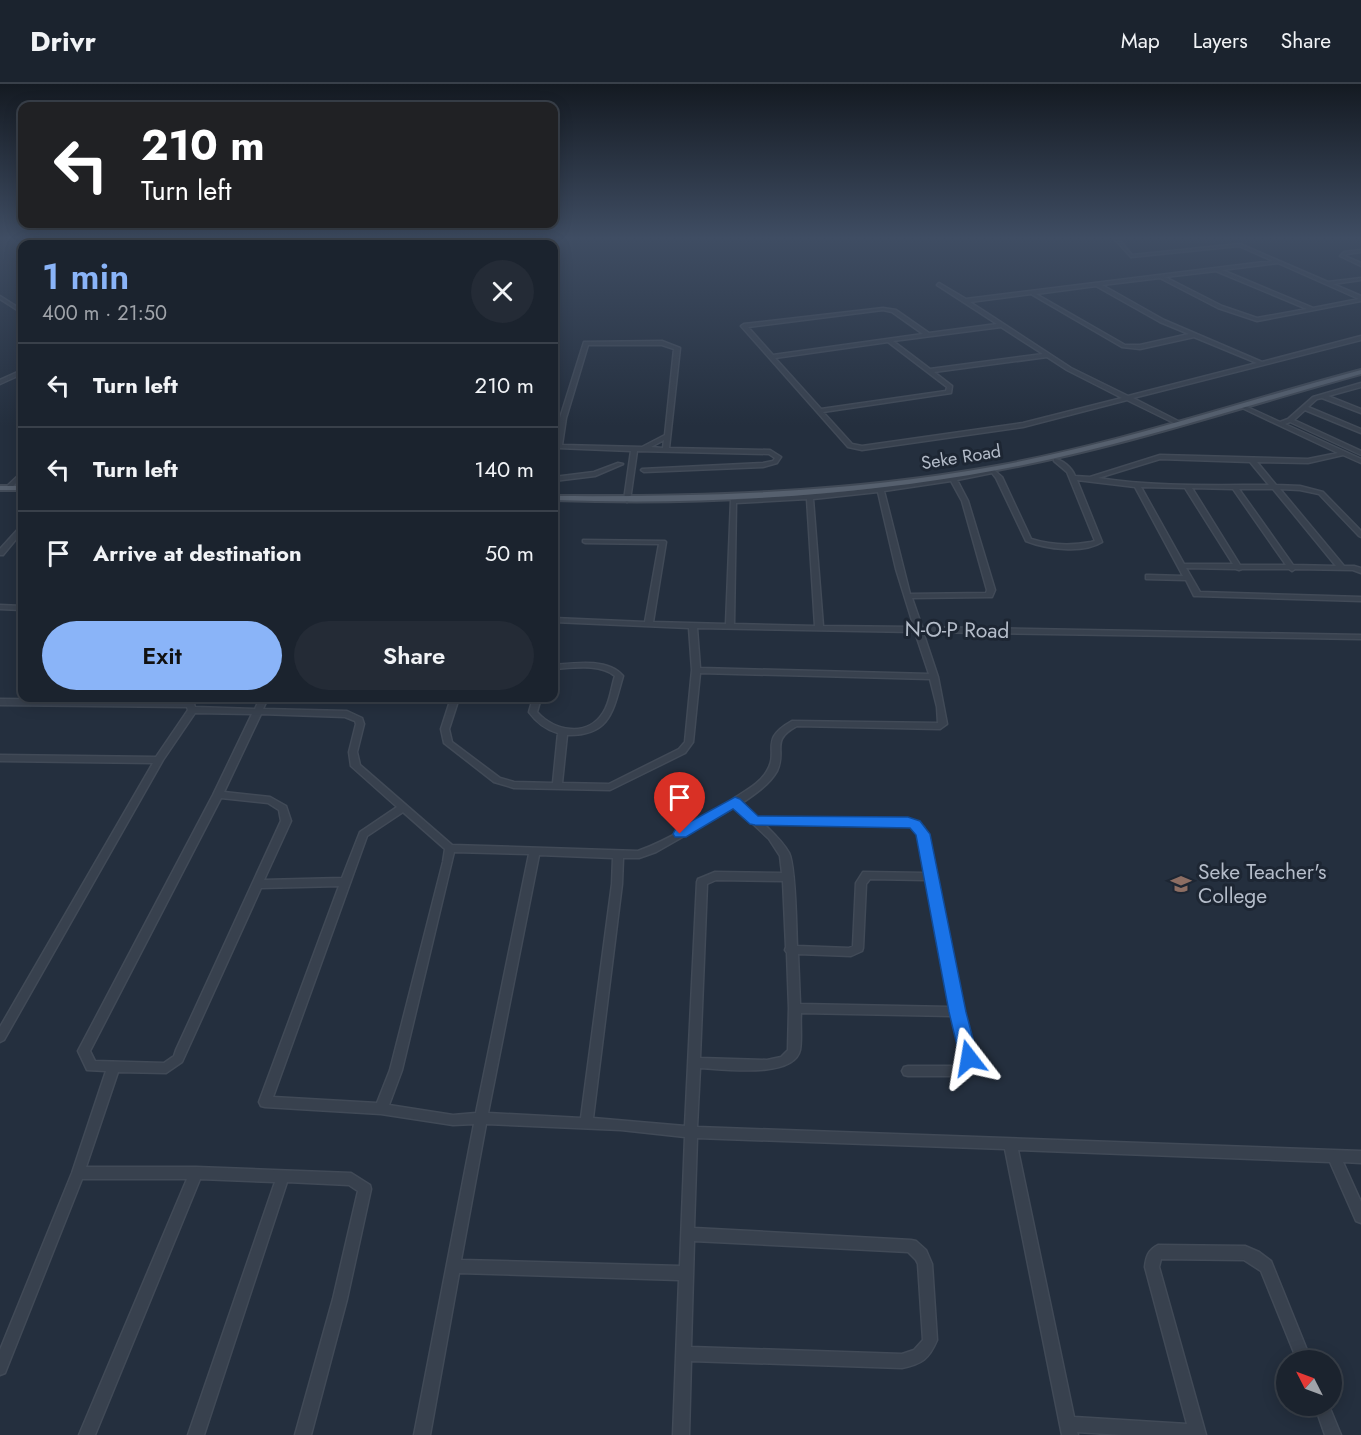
<!DOCTYPE html>
<meta charset="utf-8">
<style>
body{margin:0;font-family:Jost,sans-serif;background:#242b36;color:#f1f3f6;height:100vh;display:flex;flex-direction:column;font-size:22px;white-space:nowrap}
*{box-sizing:border-box;margin:0}
p{font-size:20px;color:#a0a4aa}
.icon{flex:none;width:33px;height:33px;fill:none;stroke:currentColor;stroke-width:2;stroke-linecap:round;stroke-linejoin:round}
.map{position:relative;flex:1;overflow:hidden}
.drawer{position:absolute;left:18px;top:156px;width:540px;height:462px;display:flex;flex-direction:column;background:#1b232e;border-radius:12px;box-shadow:0 3px 15px #0003,0 0 0 2px #39404a}
.drawer>*{flex:none}
.banner{position:absolute;left:18px;top:18px;width:540px;height:126px;border-radius:12px;box-shadow:0 3px 15px #0003,0 0 0 2px #39404a;background:#202124;color:#fff;overflow:hidden}
.needle{width:39px;rotate:312deg}
.controls{position:absolute;left:1276px;top:1266px;display:grid;gap:12px}
.controls a{display:grid;place-items:center;width:66px;height:66px;border-radius:50%;background:#1b232e;box-shadow:0 3px 15px #0003,0 0 0 2px #39404a;font-size:30px}
.pin{position:absolute;display:grid;place-items:center;width:51px;height:51px;color:#fff;margin:-62px -26px;border-radius:50% 50% 50% 0;rotate:-45deg;box-shadow:0 0 6px #0007}
.pin .icon{rotate:45deg}
.me{position:absolute;width:66px;margin:-33px;rotate:346deg;stroke-linejoin:round;filter:drop-shadow(0 0 4px #0008)}
.turn{display:flex;align-items:center;gap:21px;height:126px;padding:0 24px;font-size:27px}
.turn .icon{width:78px;height:78px;stroke-width:2.5}
.turn b{display:block;font-size:42px;line-height:51px}
.round{display:grid;place-items:center;flex:none;width:63px;height:63px;border-radius:32px;background:#242b36}
.head{display:flex;align-items:center;justify-content:space-between;height:102px;padding:0 24px}
h1{font-size:36px;font-weight:600;line-height:45px;color:#8ab4f8}
.action{display:flex;gap:12px;margin-top:auto;padding:12px 24px}
.action a{flex:1;height:69px;border-radius:36px;background:#8ab4f8;color:#111;font-size:24px;font-weight:600;line-height:69px;text-align:center}
.action a+a{background:#242b36;color:#f1f3f6}
ul{padding:0;list-style:none}
li{display:flex;align-items:center;gap:18px;height:84px;padding:0 24px;border-top:2px solid #39404a}
li div{flex:1}
li b{display:block;font-size:22px}
li em{font-style:normal}
header{display:flex;align-items:center;gap:36px;box-sizing:border-box;height:84px;padding:0 30px;background:#1b232e;border-bottom:2px solid #39404a}
header strong{font-size:28px}
nav{display:flex;gap:33px;margin-inline-start:auto;font-size:21px}
.map>svg:first-child{display:block}
.lines{fill:none;stroke-linecap:round;stroke-linejoin:round}
.minor-casing{stroke:#414a57;stroke-width:3}
.major-casing{stroke:#414a57;stroke-width:4}
.minor{fill:#38414e;fill-rule:evenodd}
.major{fill:#56606e;fill-rule:evenodd}
.route{fill:#1a73e8;stroke:#114b97;stroke-width:1.5}
.labels{text-anchor:middle;stroke-width:6;stroke-linejoin:round;paint-order:stroke}
.far-street-label{font-size:18px;fill:#b4bcc9;stroke:#1d2633}
.street-label{font-size:21px;fill:#b4bcc9;stroke:#1d2633}
.poi-label{font-size:21px;fill:#b4bcc9;stroke:#1d2633;text-anchor:start}
</style>
<header>
<strong>Drivr</strong>
<nav><a>Map</a><a>Layers</a><a>Share</a></nav>
</header>
<div class="map">
<svg width="1361" height="1351" viewBox="0 0 1361 1351">
<rect width="100%" height="100%" fill="#242f3e"/>
<g class="lines">
<g class="minor-casing">
<path id="minor" d="M477,153h4l3,7h-4z
M1113,153h4l15,18 108,-11 88,38 33,-4v2l-28,4 28,12v5l-104,20 -39,-13 -58,-30 -58,7 62,35 98,42 99,-26v4l-228,58 47,24v2l-2,1 -51,-25 -104,27 -161,23 -14,-3 -107,-121 3,-2 139,-16 13,2 33,23 68,-9 -60,-39 2,-2 27,16 307,-38 -34,-15 -108,11zM1278,179l81,36 -46,9 -91,-38zM1216,187l91,38 -50,9 -35,-12 -57,-29zM1096,202l64,36 29,12 -49,11h-15l-89,-51zM1031,210l91,53 18,2 54,-12 63,26 -129,33 -57,-28 -101,-66zM883,226l9,2 31,22 -150,21 -25,-28zM1001,243l42,27 -113,15 -37,-28zM888,258l59,45 -1,4 -125,18 -46,-51zM1047,273l20,13 55,28 -99,25 -161,23 -10,-2 -29,-32 128,-19 1,-7 -18,-14z
M1361,166v2l-14,2 -2,2 16,7v3l-21,-10 4,-4z
M0,212l22,14v3l-22,-14z
M662,257l18,7 -11,100 101,2 11,7 -4,6 -14,4 -119,5 -3,-2 1,-1 121,-6 10,-2 2,-3 -6,-4 -132,-3 -7,49 -3,2 -3,-2 7,-49 -73,-3 -3,-4 5,-26 24,-76zM588,261h74l12,4 -9,86 -23,12 -80,-2 4,-27zM664,356l-1,8 -12,-1z
M22,286v4l-22,10v-4z
M1361,299v4l-33,9 33,13v4l-39,-15 -5,1 -9,8 53,22v4l-56,-23 -11,10 67,31v4l-71,-33 -5,2 76,35v4l-18,-8 -35,8 -51,-1 19,23 24,1 23,6 38,39v6l-2,-1 -40,-42 -19,-4 -20,-1 64,77h10l7,2v5l-8,-3 -58,-1 -3,2 -3,-2h-47l-3,1 -3,-1 -50,-1 14,24 161,5v4l-164,-5h-3l-8,-16 -40,-1v-4h3l34,1 -48,-89 -58,-7 25,62c-19,12 -56,7 -76,-1l-30,-63 -4,-5 -35,7 11,21 27,89 -3,7h-3l-77,1 10,29 439,8v4l-438,-7 15,45 9,47 -7,5 -143,-3c-28,15 -10,24 -20,45 -7,13 -23,24 -35,32l15,15 151,1 16,8 12,50 27,135 12,46 -6,16 -8,2h-53l-4,-1 -2,-4 2,-4 4,-1h52l3,-8 -11,-42 -151,-3c-1,11 1,26 -1,37 -6,29 -78,19 -100,18l-3,59 664,24v12l-18,-1 18,40v21l-5,-2 -26,-59 -312,-12 56,267 113,7 -42,-157c1,-10 3,-17 13,-22l87,1 14,6 12,9 40,99h-14l-36,-89 -17,-11 -83,-1 -2,8 47,168h-83l-46,-3 1,3h-16l-57,-286 -308,-11 -3,90 217,12 5,1 10,9 6,14 5,76c-8,19 -15,24 -35,28l-211,-7 -2,74h-16l6,-155 -220,-7 -29,162h-16l60,-311 -21,1 -72,-11 -116,-7 -4,-1 -2,-4 80,-216 -78,2 -79,174 -16,11 -48,-1 -32,95h110l155,6 19,12 1,4 -24,110 -36,136h-16l38,-136 25,-108 -9,-6 -62,-3 -83,253h-16l87,-253 -75,-3 -105,256h-16l108,-256h-105l-77,194 -5,2v-25l72,-177 34,-102 -19,-1 -9,-19 135,-256 39,-81 -57,-1 -32,47 -159,280 -4,2v-15l153,-264 -153,-2v-6l156,2 32,-47 -1,-3 -187,-2v-6l188,2 3,-3h8l-5,6 1,3 60,2 5,-11h8l-5,11 84,2 15,7 2,6 -7,28 3,13 92,80 186,6c31,-11 66,-33 94,-51 11,-8 28,-16 35,-29 13,-21 -9,-31 25,-50l146,2 -1,-16 -7,-28 -230,-6 -7,69 -8,11 -75,37 -96,-2 -20,-6 -50,-39 -3,-14 10,-31h8l-10,31 3,13 48,36 14,4 39,1 5,-50c-13,-4 -21,-10 -29,-21l4,-14h8l-4,14c17,19 50,26 66,1 7,-10 8,-25 12,-37 -15,-13 -43,-8 -61,-7v-4c21,-2 54,-7 69,11 -10,34 -12,60 -56,59l-5,48 47,1 70,-35 6,-7 7,-72 -3,-42 -135,-6v-4l91,4 14,-78 -74,-1 -2,-1v-2l82,1 1,1 -13,80 73,2 5,-124 100,-7 46,-5 3,-2 3,1 110,-18 9,8 29,62c19,6 40,7 60,3l4,-1 -28,-69 -13,-11v-2c8,0 18,9 21,17l15,1 70,-22 148,4 30,-6 -100,-47 5,-1 37,17 8,-3 25,-22zM1160,375l90,3 19,23c-56,0 -114,2 -171,-7zM951,397l11,20 25,89 -1,3 -76,1 -26,-103zM1141,403l44,1 48,76h-49zM1192,404l41,1 53,76h-46zM1239,405h34l63,77 -43,-1zM878,408l18,77 18,58 -91,-1 -10,-127zM807,415l8,127 -81,-2 2,-121zM697,544l218,4 14,42 -229,-6zM261,630l84,3 10,4 1,3 -7,28 2,14 46,41 -37,25 -18,46 -78,2 27,-59 -5,-15 -16,-9 -46,-5zM221,714l47,5 11,7 2,11 -105,229 -2,6 -10,7 -69,-2 -5,-10zM735,723l34,32 11,17 2,17 -67,-1 -17,7 -1,3 -12,244 -92,-8 29,-234 1,-26h16l17,-6zM403,728l42,37 -2,13 -53,208 -13,33 -104,-6 94,-261zM764,740l142,1 11,6 8,42 -62,-1 -7,11 -3,63 -4,2 -52,-2c-1,-19 -1,-79 -8,-93 -6,-11 -16,-20 -25,-29zM454,768l75,2 -53,259 -23,2 -64,-10 13,-35zM539,771l74,3 -1,26 -31,234 -93,-5zM870,795l56,1 24,127 -150,-3 -2,-50 53,2 11,-5 1,-3 3,-64zM716,796l67,1 3,66 -1,3 2,3 2,55 -1,42 -7,7 -14,3 -67,-2 7,-174zM486,1040l135,6 64,7 -5,129 -219,-6zM694,1157l214,11 8,8 2,4 5,76 -9,10 -12,4 -211,-7z
M618,379l5,1 -28,12 -41,5v-4l40,-5z
M22,388v5l-12,12h-4v-2z
M22,442v6l-19,23h-3v-6l20,-22z
M0,521l22,1v4l-22,-1z
M1315,1322h14l12,29h-16z"/>
</g>
<g class="major-casing">
<path id="major" d="M1361,286v4c-121,33 -241,74 -364,96 -145,27 -296,35 -443,30v-4c148,1 297,-3 443,-30 124,-23 243,-64 364,-96z
M0,402h22v4h-22z"/>
</g>
<use href="#minor" class="minor"/>
<use href="#major" class="major"/>
</g>
<linearGradient id="sky" x2="0" y2="1"><stop stop-color="#141a22"/><stop offset="0.45" stop-color="#3f4d63"/><stop offset="1" stop-color="#3f4d63" stop-opacity="0"/></linearGradient>
<rect width="1361" height="342" fill="url(#sky)"/>
<path class="route" d="M735,713l5,2 18,17 150,1 12,4 10,13 36,178 12,46 -3,5 -6,3 -7,-3 -2,-5 -11,-46 -33,-177 -6,-7 -155,-3 -5,-1 -17,-15 -47,28h-11l-2,-3 2,-4z"/>
<defs>
<g id="university-bare" transform="scale(1.62)"><path d="M0-5L7-2L0 1L-7-2ZM-4 1L0 2.5L4 1V4Q0 6-4 4Z" fill="#8d6e63" stroke="#1d2633" stroke-width="2.5" paint-order="stroke"/></g>
</defs>
<g fill-rule="evenodd">
<use href="#university-bare" x="1181" y="800"/>
</g>
<g class="labels">
<g class="far-street-label">
<text transform="translate(961 373) rotate(-9)" y="6">Seke Road</text>
</g>
<g class="street-label">
<text transform="translate(957 546) rotate(1)" y="7">N-O-P Road</text>
</g>
<g class="poi-label">
<text x="1198" y="795">Seke Teacher's<tspan x="1198" dy="24">College</tspan></text>
</g>
</g>
</svg>
<div class="controls">
<a><svg class="needle" viewBox="-14 -14 28 28"><path d="M0-13l5 13h-10z" fill="#e53935"/><path d="M0 13l5-13h-10z" fill="#a0a4aa"/></svg></a>
</div>
<div class="pin" style="left:680px;top:750px;background:#d93025"><svg class="icon" aria-label="arrive" viewBox="0 0 24 24"><path d="M6 21V4h12l-3 4 3 4H6"/></svg></div>
<svg class="me" style="left:969px;top:974px" viewBox="-20 -20 40 40"><path d="M0-17L14 15 0 8-14 15z" fill="#1a73e8" stroke="#fff" stroke-width="4"/></svg>
<div class="banner">
<div class="turn"><svg class="icon" aria-label="left" viewBox="0 0 24 24"><path d="M17 20v-9H6M10 6l-5 5 5 5"/></svg><div><b>210 m</b>Turn left</div></div>
</div>
<section class="drawer">
<div class="head"><div><h1>1 min</h1><p>400 m · 21:50</p></div><a class="round"><svg class="icon" aria-label="close" viewBox="0 0 24 24"><path d="M6 6l12 12M18 6L6 18"/></svg></a></div>
<ul>
<li><svg class="icon" aria-label="left" viewBox="0 0 24 24"><path d="M17 20v-9H6M10 6l-5 5 5 5"/></svg><div><b>Turn left</b></div><em>210 m</em></li>
<li><svg class="icon" aria-label="left" viewBox="0 0 24 24"><path d="M17 20v-9H6M10 6l-5 5 5 5"/></svg><div><b>Turn left</b></div><em>140 m</em></li>
<li><svg class="icon" aria-label="arrive" viewBox="0 0 24 24"><path d="M6 21V4h12l-3 4 3 4H6"/></svg><div><b>Arrive at destination</b></div><em>50 m</em></li>
</ul>
<div class="action"><a>Exit</a><a>Share</a></div>
</section>
</div>
